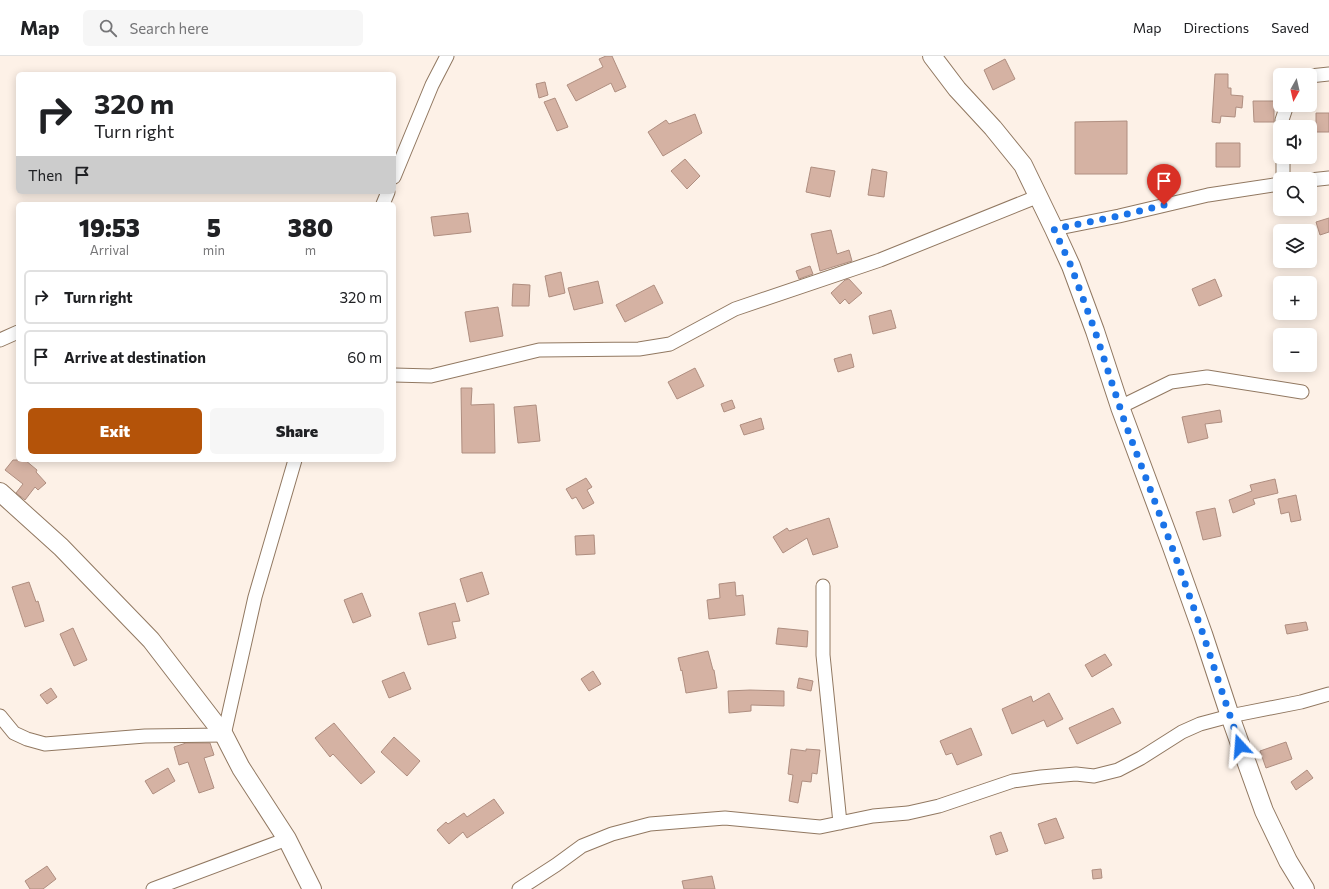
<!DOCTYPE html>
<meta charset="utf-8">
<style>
body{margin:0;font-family:Commissioner,sans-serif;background:#f6f6f6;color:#202124;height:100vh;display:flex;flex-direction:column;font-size:15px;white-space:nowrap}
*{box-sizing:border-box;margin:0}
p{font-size:13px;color:#757577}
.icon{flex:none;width:22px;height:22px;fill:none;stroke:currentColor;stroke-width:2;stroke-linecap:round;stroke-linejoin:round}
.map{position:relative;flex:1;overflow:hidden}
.panel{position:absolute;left:16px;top:146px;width:380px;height:260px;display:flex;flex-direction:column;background:#fff;border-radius:6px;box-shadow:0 2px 10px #0003}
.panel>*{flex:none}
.top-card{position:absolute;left:16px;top:16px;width:380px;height:122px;border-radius:6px;box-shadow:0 2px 10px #0003;background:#fff;color:#202124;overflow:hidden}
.needle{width:26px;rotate:188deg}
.fabs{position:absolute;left:1273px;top:12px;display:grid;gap:8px}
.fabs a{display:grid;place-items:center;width:44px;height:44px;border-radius:6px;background:#fff;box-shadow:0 2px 10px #0003;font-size:20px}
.pin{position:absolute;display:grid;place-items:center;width:34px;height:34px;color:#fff;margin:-41px -17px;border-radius:50% 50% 50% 0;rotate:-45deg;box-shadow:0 0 4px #0007}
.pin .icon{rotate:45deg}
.me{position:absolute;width:44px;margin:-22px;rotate:341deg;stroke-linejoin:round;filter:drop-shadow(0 0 3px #0008)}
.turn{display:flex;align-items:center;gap:14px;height:84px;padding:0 12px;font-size:18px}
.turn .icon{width:52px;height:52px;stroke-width:2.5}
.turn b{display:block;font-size:28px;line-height:34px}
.then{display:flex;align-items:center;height:38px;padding:0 12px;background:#0003;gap:8px;font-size:15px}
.eta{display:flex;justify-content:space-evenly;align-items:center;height:68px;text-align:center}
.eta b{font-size:24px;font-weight:800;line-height:28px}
.action{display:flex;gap:8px;margin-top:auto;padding:8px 12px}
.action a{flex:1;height:46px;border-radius:6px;background:#b45309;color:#fff;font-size:16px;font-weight:800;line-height:46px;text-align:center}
.action a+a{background:#f6f6f6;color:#202124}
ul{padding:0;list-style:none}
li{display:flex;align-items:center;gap:12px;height:54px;margin:0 8px 6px;padding:0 4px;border:2px solid #e0e0e0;border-radius:6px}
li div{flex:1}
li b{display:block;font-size:15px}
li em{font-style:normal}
header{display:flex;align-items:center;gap:24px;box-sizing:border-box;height:56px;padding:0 20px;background:#fff;border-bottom:1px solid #e0e0e0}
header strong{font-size:19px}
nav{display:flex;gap:22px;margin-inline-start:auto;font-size:14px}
.search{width:280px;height:36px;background:#f6f6f6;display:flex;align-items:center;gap:10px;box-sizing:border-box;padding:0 14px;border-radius:6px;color:#757577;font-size:15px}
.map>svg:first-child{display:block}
.building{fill:#d5b2a3;stroke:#af8e80}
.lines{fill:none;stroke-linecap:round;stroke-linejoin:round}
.street-casing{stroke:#917861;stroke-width:15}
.secondary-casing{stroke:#917861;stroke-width:20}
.street{stroke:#fff;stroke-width:13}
.secondary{stroke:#fff;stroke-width:18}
.route{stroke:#1a73e8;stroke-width:7;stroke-dasharray:0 12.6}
</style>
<header>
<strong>Map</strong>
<div class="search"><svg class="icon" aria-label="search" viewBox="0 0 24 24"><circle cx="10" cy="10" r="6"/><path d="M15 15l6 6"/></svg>Search here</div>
<nav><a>Map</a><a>Directions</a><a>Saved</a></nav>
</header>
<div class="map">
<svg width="1329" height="833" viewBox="0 0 1329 833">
<rect width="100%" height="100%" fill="#fdf1e7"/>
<path class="building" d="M606,0h6l14,31 -11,5 -4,-9 -35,18 -9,-16 36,-18 -4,-8z
M1005,3l10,20 -22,11 -9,-20z
M1215,18h13v14h3v7l12,1 -1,12 -6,-1 -1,10 -14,-1 -1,7 -8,-1z
M545,26l3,13 -9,3 -3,-14z
M555,42l13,29 -11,4 -13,-29z
M1253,45h21v21h-20z
M1316,57h13v19h-13z
M695,58l7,19 -39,23 -15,-24 18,-12 3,4z
M1127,65v53h-52v-52z
M1216,87h24v24h-24z
M685,103l15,17 -13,13 -16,-18z
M811,111l24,4 -5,26 -24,-5z
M872,113l15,3 -3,25 -16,-2z
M468,157l3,19 -37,4 -3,-19z
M1329,162v14l-9,3 -4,-13z
M831,174l6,24 12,-4 3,11 -32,10 -9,-37z
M810,210l3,8 -14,5 -3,-8z
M561,216l4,21 -16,4 -4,-21z
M849,223l13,14 -13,11 -4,-5 -5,5 -9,-11 14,-13z
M1215,223l7,17 -23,10 -7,-17z
M598,225l5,22 -29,7 -6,-22z
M513,228l17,1 -1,21h-17z
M654,229l9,18 -38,19 -9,-17z
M498,251l5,29 -33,6 -5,-30z
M891,254l5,18 -23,6 -4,-18z
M851,298l3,13 -16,5 -4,-13z
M695,312l9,18 -27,13 -9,-17z
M461,332h11l-1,17 23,-1 1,49h-33z
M732,344l3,8 -11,4 -3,-8z
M536,349l4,36 -22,2 -4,-36z
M1220,354l2,12 -17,2 3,14 -20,5 -6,-26z
M761,362l3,11 -20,6 -4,-10z
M13,404h12l12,10 -1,2 10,11 -8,7 -3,-3 -10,13 -9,-7 7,-9 -18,-14z
M586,422l6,9 -5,3 7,13 -11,6 -7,-12 -4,2 -6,-10z
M1275,423l3,14 -25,6 2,5 -22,9 -4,-13 23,-9 -2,-6z
M1296,439l5,25 -10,2 -2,-10 -8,2 -3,-15z
M1215,452l6,28 -18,4 -7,-28z
M829,462l9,29 -25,8 -6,-17 -24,15 -10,-16 14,-9 2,3z
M594,479l1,19 -19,1 -1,-19z
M482,516l7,22 -22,8 -7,-23z
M29,526l7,20 2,-1 6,20 -19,6 -13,-40z
M735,526l1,14 7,-1 2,20 -36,4 -2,-19 13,-2 -1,-14z
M362,537l9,23 -18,7 -9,-23z
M455,547l5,18 -8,1 4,16 -28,7 -9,-32z
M1306,566l2,8 -21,4 -2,-9z
M73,572l14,32 -13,6 -14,-32z
M778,572l30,3 -1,16 -31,-3z
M708,595l5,19h1l3,18 -31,5 -4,-23 -1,1 -3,-13z
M1105,598l7,11 -20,12 -7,-12z
M593,615l8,13 -12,7 -8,-12z
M404,616l7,17 -22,9 -7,-17z
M799,622l14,3 -2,10 -14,-3z
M51,632l6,9 -10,7 -7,-9z
M750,634l34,1v15l-33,-1v6l-22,2 -1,-22z
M1049,637l14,26 -16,8 -3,-7 -32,14 -10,-25 29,-13 2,6z
M1113,652l8,15 -44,21 -8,-16z
M334,667l41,49 -14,12 -28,-30 -3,3 -15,-19z
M971,672l11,27 -25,10 -5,-12 -6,2 -6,-14z
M394,681l26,24 -13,15 -26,-24z
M1286,686l6,17 -26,9 -6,-17z
M186,687h24l4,12 -10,3 10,30 -15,5 -11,-31 -9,3 -5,-18z
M791,693l15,2v-2l14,1 -3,24 -5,-1 -1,9 -9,-1 -4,22 -9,-2 4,-26 -5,-1z
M168,712l7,13 -22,13 -8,-13z
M1307,714l6,8 -17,12 -5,-8z
M494,743l10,14 -37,25 -4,-6 -14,12 -12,-14 9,-8 2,2 16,-11 3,4z
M1056,762l8,20 -19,6 -7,-20z
M1001,776l7,19 -12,4 -6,-19z
M47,810l9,13 -13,10h-13l-5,-8z
M1101,813l1,9 -9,1 -1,-9z
M712,820l3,13h-31l-2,-8z"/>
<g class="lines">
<g class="street-casing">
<path id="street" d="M1310,20l19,-2
M1282,71v-7l5,-15
M1283,101v22
M394,121l38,-92 15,-29
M1310,124l19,-2
M383,148l5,-12
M1054,173l65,-13 89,-21 72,-11
M0,284l18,-8
M394,319l37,1 108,-26 100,-1 31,-5 65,-35 145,-49 159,-64
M1120,351l51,-25 36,-5 95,15
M823,530v69l17,168
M0,660l14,17 13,6 18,5 100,-8 79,-1 31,-138 40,-137
M153,833l134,-50
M519,833l37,-24 26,-19 30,-12 38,-10 75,-6 95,9 53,-11 35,-3 31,-7 74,-25 28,-4 35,-3 18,2 24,-6 23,-12 41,-26 18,-8 30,-8 71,-14 28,-8"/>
</g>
<g class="secondary-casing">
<path id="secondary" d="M932,0l25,33 36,39 30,37 31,64 17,37 24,65 25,76 52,140 31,87 27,82 34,95 24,50 17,28
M0,436l61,55 90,93 73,95 17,33 46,71 25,50"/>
</g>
<use href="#street" class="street"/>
<use href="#secondary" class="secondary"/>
</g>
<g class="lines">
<path class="route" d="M1164,149l-45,11 -65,13 17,37 24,65 29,89 48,127 31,87 37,112"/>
</g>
</svg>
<div class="fabs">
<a><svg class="needle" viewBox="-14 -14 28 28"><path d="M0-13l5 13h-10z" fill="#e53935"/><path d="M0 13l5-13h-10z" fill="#757577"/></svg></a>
<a><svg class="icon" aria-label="sound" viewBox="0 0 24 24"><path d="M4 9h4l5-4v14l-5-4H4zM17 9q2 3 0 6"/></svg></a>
<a><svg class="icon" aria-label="search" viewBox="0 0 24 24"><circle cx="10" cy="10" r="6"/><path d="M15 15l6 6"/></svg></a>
<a><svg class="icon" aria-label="layers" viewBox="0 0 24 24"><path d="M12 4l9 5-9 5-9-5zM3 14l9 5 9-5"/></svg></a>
<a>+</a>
<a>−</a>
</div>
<div class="pin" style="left:1164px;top:149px;background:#d93025"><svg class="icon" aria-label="arrive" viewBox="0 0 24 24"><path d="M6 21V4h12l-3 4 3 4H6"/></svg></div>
<svg class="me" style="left:1240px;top:690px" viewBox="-20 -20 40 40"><path d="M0-17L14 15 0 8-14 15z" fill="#1a73e8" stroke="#fff" stroke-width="4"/></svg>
<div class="top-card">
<div class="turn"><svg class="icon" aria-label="right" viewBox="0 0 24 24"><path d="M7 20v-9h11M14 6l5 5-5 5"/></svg><div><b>320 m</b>Turn right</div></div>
<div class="then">Then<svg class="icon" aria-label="arrive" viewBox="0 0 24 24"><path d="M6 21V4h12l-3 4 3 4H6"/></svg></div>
</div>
<section class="panel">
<div class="eta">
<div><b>19:53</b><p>Arrival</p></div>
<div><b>5</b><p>min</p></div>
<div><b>380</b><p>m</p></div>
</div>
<ul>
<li><svg class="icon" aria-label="right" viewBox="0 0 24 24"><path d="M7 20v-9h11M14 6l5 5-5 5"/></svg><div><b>Turn right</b></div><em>320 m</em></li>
<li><svg class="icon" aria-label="arrive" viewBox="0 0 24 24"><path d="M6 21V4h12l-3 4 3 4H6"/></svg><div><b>Arrive at destination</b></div><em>60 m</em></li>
</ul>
<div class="action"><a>Exit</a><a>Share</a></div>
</section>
</div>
